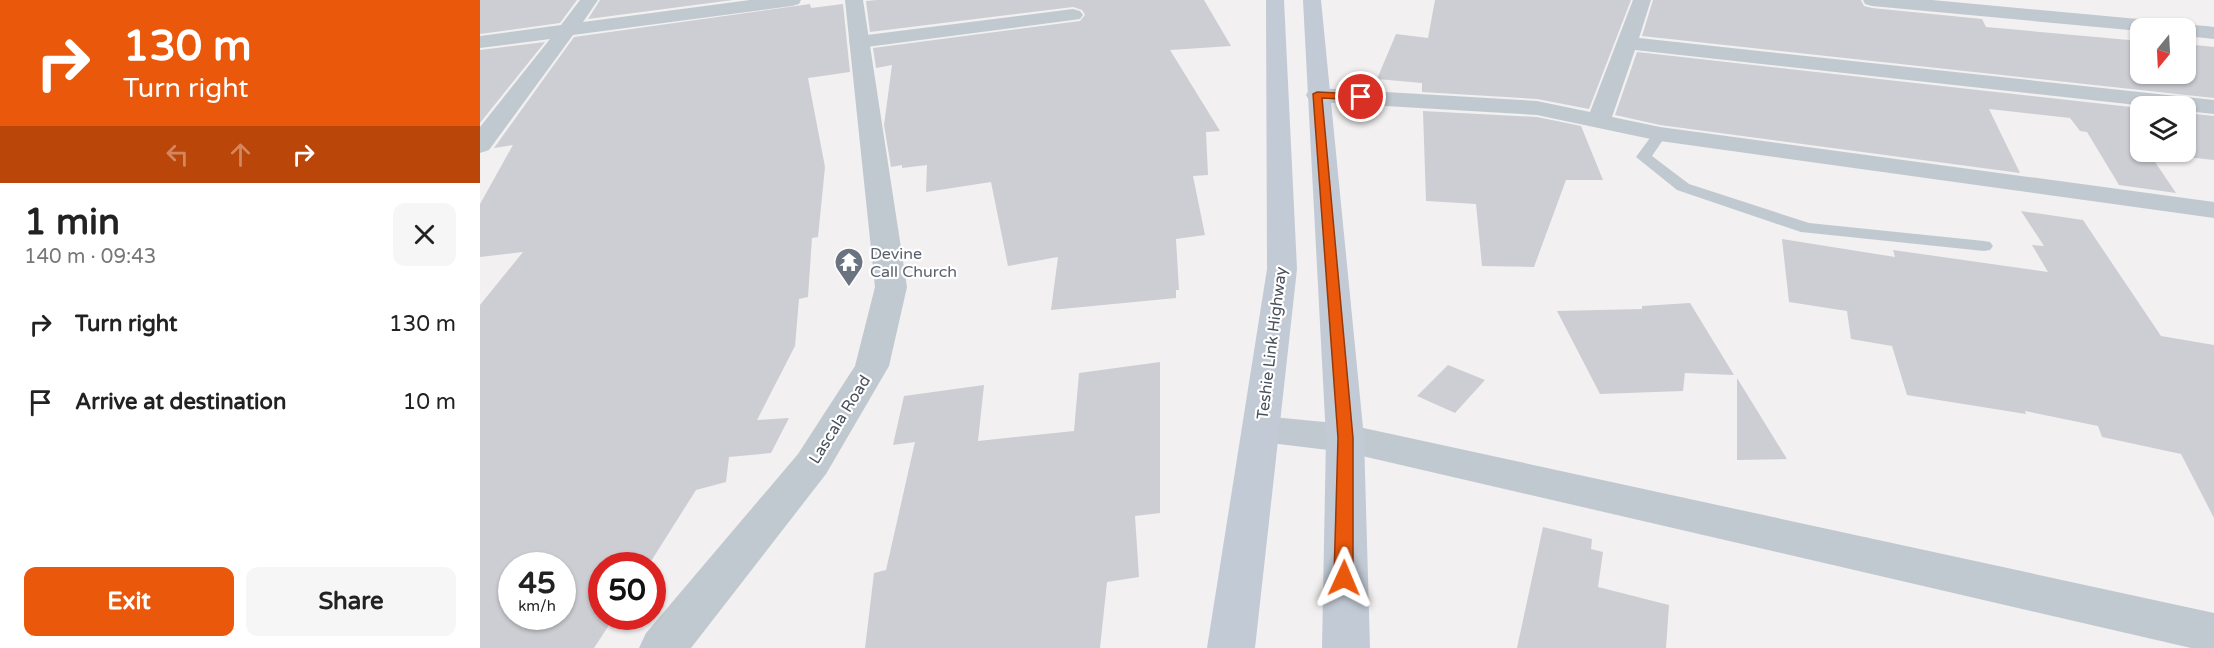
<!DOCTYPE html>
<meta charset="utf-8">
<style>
body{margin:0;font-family:"Varela Round",sans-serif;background:#f6f6f6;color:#222;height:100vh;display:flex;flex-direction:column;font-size:22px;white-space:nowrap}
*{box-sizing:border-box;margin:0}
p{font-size:20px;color:#767676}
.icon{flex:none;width:33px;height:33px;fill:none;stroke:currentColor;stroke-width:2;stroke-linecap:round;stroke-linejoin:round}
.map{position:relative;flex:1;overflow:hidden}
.sheet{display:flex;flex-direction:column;background:#fff;width:480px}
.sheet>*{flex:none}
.hud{background:#ea580c;color:#fff;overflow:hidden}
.needle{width:39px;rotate:198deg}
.controls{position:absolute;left:1650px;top:18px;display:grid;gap:12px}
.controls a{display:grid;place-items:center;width:66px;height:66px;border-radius:12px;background:#fff;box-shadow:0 2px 4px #0004;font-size:30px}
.speed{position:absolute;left:18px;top:552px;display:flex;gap:12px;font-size:30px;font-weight:700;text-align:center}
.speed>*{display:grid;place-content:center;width:78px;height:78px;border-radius:50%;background:#fff;box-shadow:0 2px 4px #0004;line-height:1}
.speed small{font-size:15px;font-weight:400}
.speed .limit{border:9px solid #d22;background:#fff;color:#111}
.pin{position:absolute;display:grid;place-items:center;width:51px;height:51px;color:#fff;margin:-26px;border:3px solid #fff;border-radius:50%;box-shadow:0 2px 6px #0007}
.me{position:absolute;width:66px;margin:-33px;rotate:1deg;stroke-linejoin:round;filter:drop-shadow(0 0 4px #0008)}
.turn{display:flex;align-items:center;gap:21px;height:126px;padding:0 24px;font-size:27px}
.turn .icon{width:78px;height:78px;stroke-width:2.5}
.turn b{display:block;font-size:42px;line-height:51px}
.lanes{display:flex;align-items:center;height:57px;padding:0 24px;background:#0003;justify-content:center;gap:30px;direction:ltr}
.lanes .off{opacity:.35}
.round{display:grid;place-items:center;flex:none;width:63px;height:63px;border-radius:12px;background:#f6f6f6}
.head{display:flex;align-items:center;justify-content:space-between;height:102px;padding:0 24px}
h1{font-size:36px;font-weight:700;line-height:45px}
.cta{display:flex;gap:12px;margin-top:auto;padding:12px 24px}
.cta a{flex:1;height:69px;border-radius:12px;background:#ea580c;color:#fff;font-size:24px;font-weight:700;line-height:69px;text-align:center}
.cta a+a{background:#f6f6f6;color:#222}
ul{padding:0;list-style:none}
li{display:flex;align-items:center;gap:18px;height:78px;padding:0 24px}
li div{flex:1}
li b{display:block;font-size:22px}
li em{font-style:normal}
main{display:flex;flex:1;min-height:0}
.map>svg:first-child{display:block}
.building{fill:#cdced4;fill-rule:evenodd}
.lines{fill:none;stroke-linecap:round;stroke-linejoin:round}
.service{fill:#c1c9d0;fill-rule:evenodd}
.minor{fill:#c1c9d0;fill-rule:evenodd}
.tertiary{fill:#c1c9d0;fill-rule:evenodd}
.secondary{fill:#c2cad5;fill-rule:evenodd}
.route{fill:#ea580c;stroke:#983908;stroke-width:1.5}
.labels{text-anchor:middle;stroke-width:4.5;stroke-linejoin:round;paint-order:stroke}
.worship-label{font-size:16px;fill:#5b616d;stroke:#fff;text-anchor:start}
.street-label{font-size:16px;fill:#49515c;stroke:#fff}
</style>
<main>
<section class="sheet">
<div class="hud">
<div class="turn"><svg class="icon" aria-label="right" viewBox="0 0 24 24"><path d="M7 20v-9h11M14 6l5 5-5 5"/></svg><div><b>130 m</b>Turn right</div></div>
<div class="lanes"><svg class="icon off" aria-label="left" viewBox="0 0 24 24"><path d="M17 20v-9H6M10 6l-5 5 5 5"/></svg><svg class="icon off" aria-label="ahead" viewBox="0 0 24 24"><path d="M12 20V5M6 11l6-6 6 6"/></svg><svg class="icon" aria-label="right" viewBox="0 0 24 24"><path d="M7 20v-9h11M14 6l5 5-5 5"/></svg></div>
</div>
<div class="head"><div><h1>1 min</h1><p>140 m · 09:43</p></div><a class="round"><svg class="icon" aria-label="close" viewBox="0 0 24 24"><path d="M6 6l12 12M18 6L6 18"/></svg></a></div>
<ul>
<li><svg class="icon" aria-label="right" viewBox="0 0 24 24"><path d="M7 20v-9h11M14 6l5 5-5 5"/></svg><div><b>Turn right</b></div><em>130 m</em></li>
<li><svg class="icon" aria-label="arrive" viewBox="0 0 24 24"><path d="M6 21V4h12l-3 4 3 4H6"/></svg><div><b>Arrive at destination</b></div><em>10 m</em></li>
</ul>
<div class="cta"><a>Exit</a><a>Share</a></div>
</section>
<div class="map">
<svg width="1734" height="648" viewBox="0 0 1734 648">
<rect width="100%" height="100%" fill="#f2f0f0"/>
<path class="building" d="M0,0h97l-17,23 -80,11z
M120,0h133l-145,19z
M397,0h327l27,46 -61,4 50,81 -14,1 2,43 -15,1 12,59 -29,4 3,51h-3v8l-125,12 7,-53 -50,9 -17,-84 -65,10 1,-27 -25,3v-3l-11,2 -7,-42 8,-60 -16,3 -3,-20 207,-27 5,-6 -3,-5 -9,-3 -203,25 -4,-31z
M955,0h196l-42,109 -52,-10 -115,-7v-9l-45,-4 19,-45 32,4z
M1173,0h208l3,6 8,2 110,11 4,8 154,14v33h46v-30l28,3v51l-572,-62z
M330,4l1,4 32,-4 7,68 -42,6 17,89 -7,70 -6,1 -4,59 -9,2 -4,47 -38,74 32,-2 -18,35 -42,4 -3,25 -30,8 -48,76h-46v50h13l-21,32h-114v-343l43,-53 -43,5v-53l33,-59 -19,3 80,-111zM32,566h50v50h-50z
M65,42l-65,81v-73z
M1157,52l503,56v44h46v-39l28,3v44l-65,-7 27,40 -57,-8 -32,-53 -7,-1 -10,-13 -81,-9 31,64 -360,-48 -45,-10z
M943,111l114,6 44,9 22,54h-37l-32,87 -52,-1 -6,-62 -50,-3z
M1541,211l62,9 78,116 53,9v173l-33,-64 -79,-17 -4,-11 -73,-15 1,3 -119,-19 -15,-49 -41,-7 -4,-28 -58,-9 -7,-63 113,18 -2,-7 155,22 -16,-27 12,1z
M1210,303l44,72 -49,-2 -2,18 -83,3 -43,-83 85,-2v-3z
M680,362v151l-25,3 4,61 -32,5 -7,66h-235l9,-75 12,-3 29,-128 -22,3 11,-49 80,-11 -6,56 96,-10 5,-58z
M968,365l37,15 -30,33 -38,-17z
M1257,378l50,81 -50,1z
M1063,527l49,12 -1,10 12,3 -5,35 71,18 -3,43h-149z"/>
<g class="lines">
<path class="service" d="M1180,130l7,4 -15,22 37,28 120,39 175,18 6,1 3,4 -3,4 -6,1 -183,-19 -124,-42 -41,-33 19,-26z"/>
<path class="minor" d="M100,0h18l-15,22 167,-22h51l-2,4 -7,2 -219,29 -84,115 -9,3v-26l70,-88 -70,9v-12l81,-11z
M1153,0h18l-12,38 575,62v14l-28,-3v-5h-40l-511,-56 -23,67 48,10 554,75v16l-554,-77 -123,-26 -220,-13 -8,-2 -3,-5 3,-5 8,-2 220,13 53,11z
M1383,0h69l239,22c13,3 28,3 43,5v12l-28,-3v-8h-46v3l-268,-25 -7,-2z
M593,9l7,2 3,4 -3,4 -221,29 -7,-2 -3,-4 3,-4 7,-2z
M781,416l84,8 869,189v35h-23l-846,-196 -84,-10 -13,-4 -6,-9 6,-9z"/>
<path class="tertiary" d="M365,0h18l44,287 -18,79 -63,108 -135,174h-52l7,-15 152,-179 57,-88 20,-79z"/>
<path class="secondary" d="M786,0h18l13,269 -42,379h-48l60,-379z
M823,0h18l43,438 6,210h-48l4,-210z"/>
</g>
<path class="route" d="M837,92l44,2 5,3 -5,3 -39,-2 31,340v140l-3,5 -6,2 -7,-2 -3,-5 4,-140 -25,-344z"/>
<defs>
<g id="temple-pin" transform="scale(1.5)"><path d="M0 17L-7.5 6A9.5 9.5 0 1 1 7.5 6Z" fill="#6b7280" stroke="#fff"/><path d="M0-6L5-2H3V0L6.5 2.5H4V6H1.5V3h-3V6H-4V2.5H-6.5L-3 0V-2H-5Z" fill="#fff"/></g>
</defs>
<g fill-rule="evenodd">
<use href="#temple-pin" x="369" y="262"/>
</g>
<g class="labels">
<g class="worship-label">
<text x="390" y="259">Devine<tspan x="390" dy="18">Call Church</tspan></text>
</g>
<g class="street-label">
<text transform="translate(791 343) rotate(-83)" y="6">Teshie Link Highway</text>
<text transform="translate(359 419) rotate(-58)" y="6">Lascala Road</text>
</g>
</g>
</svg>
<div class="controls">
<a><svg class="needle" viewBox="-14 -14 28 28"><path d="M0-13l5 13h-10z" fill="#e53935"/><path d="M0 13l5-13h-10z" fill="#767676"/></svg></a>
<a><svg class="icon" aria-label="layers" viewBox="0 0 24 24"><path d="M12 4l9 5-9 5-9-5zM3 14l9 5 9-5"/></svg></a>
</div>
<div class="speed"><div>45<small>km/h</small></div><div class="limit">50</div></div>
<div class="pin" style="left:881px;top:97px;background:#d93025"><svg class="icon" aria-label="arrive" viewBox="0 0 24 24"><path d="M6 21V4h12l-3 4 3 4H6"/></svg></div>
<svg class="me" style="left:864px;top:578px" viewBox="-20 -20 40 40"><path d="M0-17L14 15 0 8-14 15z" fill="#ea580c" stroke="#fff" stroke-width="4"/></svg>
</div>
</main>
